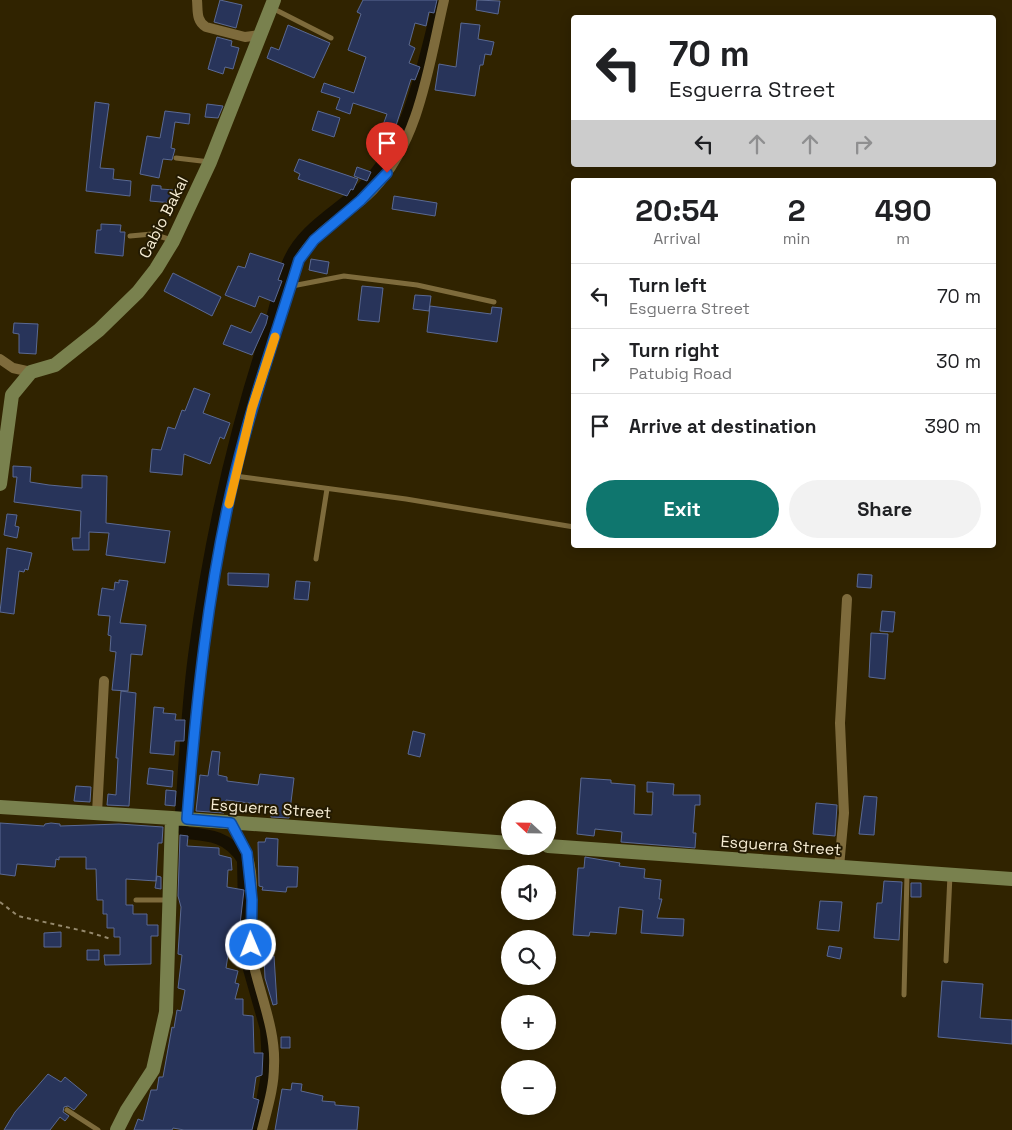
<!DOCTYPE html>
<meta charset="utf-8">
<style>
body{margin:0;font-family:"Space Grotesk",sans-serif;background:#f2f2f2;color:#202124;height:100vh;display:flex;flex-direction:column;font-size:19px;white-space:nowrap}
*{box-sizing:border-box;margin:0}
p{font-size:16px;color:#757577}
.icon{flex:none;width:28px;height:28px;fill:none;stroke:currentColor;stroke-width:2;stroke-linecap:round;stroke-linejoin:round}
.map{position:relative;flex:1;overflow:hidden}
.side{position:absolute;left:571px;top:178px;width:425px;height:370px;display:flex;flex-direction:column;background:#fff;border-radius:5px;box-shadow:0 2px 12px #0003}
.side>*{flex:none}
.banner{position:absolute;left:571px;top:15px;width:425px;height:152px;border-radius:5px;box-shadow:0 2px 12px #0003;background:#fff;color:#202124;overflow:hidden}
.needle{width:32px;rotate:292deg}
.fabs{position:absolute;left:501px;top:800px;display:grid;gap:10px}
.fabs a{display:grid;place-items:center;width:55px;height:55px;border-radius:50%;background:#fff;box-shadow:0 2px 12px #0003;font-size:25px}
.pin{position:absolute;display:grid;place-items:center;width:42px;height:42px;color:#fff;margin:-51px -21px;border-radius:50% 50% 50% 0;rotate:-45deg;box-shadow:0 0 5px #0007}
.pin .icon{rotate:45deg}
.me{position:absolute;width:55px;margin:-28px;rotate:359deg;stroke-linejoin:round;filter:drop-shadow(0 0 4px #0008)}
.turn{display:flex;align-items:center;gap:18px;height:105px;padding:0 15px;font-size:22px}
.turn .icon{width:65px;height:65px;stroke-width:2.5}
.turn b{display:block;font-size:35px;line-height:42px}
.lanes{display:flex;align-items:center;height:48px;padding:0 15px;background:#0003;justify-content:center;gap:25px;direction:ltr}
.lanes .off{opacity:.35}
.eta{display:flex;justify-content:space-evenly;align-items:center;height:85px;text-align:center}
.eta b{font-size:30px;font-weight:700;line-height:35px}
.primary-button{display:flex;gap:10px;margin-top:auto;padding:10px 15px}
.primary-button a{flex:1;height:58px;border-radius:30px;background:#0f766e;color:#fff;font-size:20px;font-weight:700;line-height:58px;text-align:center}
.primary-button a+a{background:#f2f2f2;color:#202124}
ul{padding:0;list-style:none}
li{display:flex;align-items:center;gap:15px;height:65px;padding:0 15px;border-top:1px solid #e0e0e0}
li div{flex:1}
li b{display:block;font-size:19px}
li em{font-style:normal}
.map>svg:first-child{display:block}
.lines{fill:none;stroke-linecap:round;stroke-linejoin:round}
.canal{stroke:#161002;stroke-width:12}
.building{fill:#28345a;stroke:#5a6993}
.path{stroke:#95896c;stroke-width:2;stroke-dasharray:4 4;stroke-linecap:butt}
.lane{stroke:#7e6b3c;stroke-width:5}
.street{stroke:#7e6b3c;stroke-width:10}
.secondary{stroke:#79814e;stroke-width:14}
.route-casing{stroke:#114b97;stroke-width:12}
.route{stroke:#1a73e8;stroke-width:9}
.slow{stroke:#f59e0b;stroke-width:9}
.labels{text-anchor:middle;stroke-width:4;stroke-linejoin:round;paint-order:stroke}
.street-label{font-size:16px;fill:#f6ecd3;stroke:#231a02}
</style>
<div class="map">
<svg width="1012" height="1130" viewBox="0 0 1012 1130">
<rect width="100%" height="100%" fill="#302300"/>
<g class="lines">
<path class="canal" d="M181,813c4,-52 6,-105 13,-157 15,-114 40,-226 77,-335 6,-19 10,-40 17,-58 14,-35 51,-52 76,-77 46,-45 58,-119 74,-179
M182,828l4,5c25,2 43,4 57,27l2,95 21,74 1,16 1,24 -11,61"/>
</g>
<path class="building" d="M220,0l22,5 -6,23 -22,-6z
M363,0h74l-3,13 -5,-1 -3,14 -11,-3 -6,22 6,3 -6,15 11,4 -5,13 -4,-1 -21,65 -12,-5 9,-25 -34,-11 -3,11 -14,-5 4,-11 -19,-6 3,-9 30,10 12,-36 -18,-7 13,-36 -4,-2z
M477,0l23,1 -2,13 -22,-4z
M461,23l19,2 -2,14 16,3 -3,13 -6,-1 -2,11h-3l-5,31 -40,-6 4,-26 17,3z
M288,25l42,18 -16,35 -47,-20 4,-11 8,3z
M217,37l15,4 -1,5 8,2 -6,21 -8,-2 -2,7 -15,-5z
M95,102l14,2 -9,64 14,1 -1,10 18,2 -1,15 -44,-5z
M207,104l16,2 -5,12 -13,-1z
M165,111l25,3 -1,10 -14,-2 -4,26 4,1 -3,11 -9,-1 -4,19 -19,-4 7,-38 13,2z
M318,111l22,7 -6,19 -22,-7z
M299,159l59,20 -5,11 -2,-1 -4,7 -49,-17 2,-5 -6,-3z
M357,167l14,5 -4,9 -13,-5z
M152,185l9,1v3l13,1 -2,13 -22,-2z
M394,196l43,7 -2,13 -43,-7z
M101,224l20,1 -1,7h5l-2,24 -28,-3 2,-23h4z
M250,253l34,11 -6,16 4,1 -8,21 -15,-6 -4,11 -30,-12 13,-29 7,2z
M311,259l18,3 -2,12 -18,-4z
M173,273l48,24 -9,19 -48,-25z
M362,286l21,2 -4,34 -21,-2z
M415,295l16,1 -2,15 -16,-2z
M430,306l61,8 1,-7 10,1 -5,34 -70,-10z
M261,313l7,3 -2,8 -14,31 -29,-11 8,-19 20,8z
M14,323l24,1 -2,30 -17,-1v-19l-6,-1z
M194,388l16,6 -7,19 27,10 -6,16 -4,-2 -10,27 -26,-10 -2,21 -32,-3 2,-23 9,1 7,-23 7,2 7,-19 3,1z
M13,466l18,1 -1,15 19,3 33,3v-13l25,1 -1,47 64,8 -5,32 -59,-8 3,-22 -20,-1v18h-16l-1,-12h8l1,-27 -67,-9 3,-25h-4z
M7,514l10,1 -2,11 4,1 -2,11 -13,-3z
M7,548l25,5 -4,17 -3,-1 -1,3 -5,-1 -5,43 -14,-2z
M228,573l41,1 -1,13 -40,-2z
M858,574l14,1 -1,13 -14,-1z
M119,580l9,1 -8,42 26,2 -4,30 -11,-1 -3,37 -16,-1 4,-38 -6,-1 1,-15 -3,-1 2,-19 -12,-1 4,-27 12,2 1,-8 4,1z
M296,581l14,1 -2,18 -14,-1z
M882,611l13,1 -2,20 -13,-1z
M871,633l17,1 -3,45 -16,-2z
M121,691l15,2 -7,113 -22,-1 1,-11 8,1 2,-37h-2z
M154,707l10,1 -1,5 13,1 -1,6h10l-1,21h-9l-1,14 -24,-2z
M413,731l12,3 -5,23 -12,-3z
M212,751l8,1 -2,23 9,2v4l31,4 2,-11 34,4 -5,40 -18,-1 1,-11 -46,-6 -2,13 -28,-2 4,-36 8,1z
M149,768l24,3 -1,16 -25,-3z
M581,778l30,2v3l24,2 -1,29 18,1 1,-23h-6v-10l27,2 -1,11h27v10h-5l-2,28h3l-1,15 -74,-6 1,-10 -27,-3 -1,7 -17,-2z
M76,786l15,1 -1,15 -16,-1z
M166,790l10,1 -1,15 -10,-1z
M864,796l13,1 -3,38 -15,-1z
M816,803l21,2 -2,31 -22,-2z
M0,823l44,3 1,-2 6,-1 9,1v2l59,-2 44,3 -1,16h-4l-2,38 -30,-2v26h7v9h14v11h11v11h-7v28l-46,1 -1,-10h16v-18h-6v-9h-7v-14h-4v-14h-6l-1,-31h-10v-12h-27v3l-3,-1 -1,8 -38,-3 -2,12 -15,-2z
M180,835l8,1 -1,10 32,2v7l12,3 1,12h-4l-1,17 17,3 -4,34 1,10 -10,2 -5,32 12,3 -3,12 4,1 -4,15h8v16l10,1 1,37h9l-1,22 -6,2 -3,21 6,2 -7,30h-68l-11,-2 -1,2h-38l4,-11 5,2 8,-31h6l2,-13h4l9,-50 2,1 3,-18 4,1 4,-21 -7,-2 4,-33 -4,-1 3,-47 -3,-11z
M266,838l12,1 -1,27 21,1 -1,20h-10l-1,5 -24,-2 1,-3 -4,-1 -1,-44h7z
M585,857l35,6 -1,3 26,3 -1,9 17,2 -2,19h3l-5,19 27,1 -1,17 -42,-3 2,-23 -24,-3 -3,27 -26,-2 -1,4 -16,-1 5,-67h6z
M157,876l4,1v12l-6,-1z
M884,881l18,1 -3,58 -25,-2 3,-35h5z
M911,883h10v14h-10z
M820,901l22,1 -3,29 -22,-2z
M61,932v15h-17v-14z
M270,944l1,11 -9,1 -1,-11z
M829,946l13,2 -2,11 -13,-3z
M87,950h12v10h-12z
M274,956l3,48 -4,1 -8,-27 -1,-21z
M942,981l41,3 -3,34 32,2v24l-74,-7z
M281,1037h9v11h-9z
M48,1074l13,8 4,-5 22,18 -13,15 -6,-4 -4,1 -1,5 6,4 -4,5 -5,-4 -10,13h-46l11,-18z
M292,1083l10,1 -1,7 22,5 -1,5 13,1v3l24,2 -2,23h-82l7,-41 9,1z"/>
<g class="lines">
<path class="path" d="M0,902l18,14 70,16 23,7"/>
<path class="lane" d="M272,8l59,30
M176,158l34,4
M130,236l22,-2 20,6
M292,286l52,-10 73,9 77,17
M235,476l171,23 168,28
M316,559l11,-70
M136,900h32
M946,961l4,-86
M904,995l3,-121
M67,1110l31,20"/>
<path class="street" d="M197,0c1,11 -1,21 9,27l39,10 14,-2
M0,359l13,9 18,4
M97,813l7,-132
M187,819c9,-116 21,-232 48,-345 17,-72 42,-143 64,-214 16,-30 51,-46 74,-70 47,-50 56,-126 71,-190
M231,823c5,10 13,21 16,31 11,33 0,69 5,103 7,36 24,72 22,109 0,22 -7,43 -12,64
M839,867l5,-54 -4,-90 7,-124"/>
<path class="secondary" d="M0,484l12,-89 19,-23 24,-7 44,-35 39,-38 18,-23 17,-28 37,-79 64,-162
M0,807l172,11 338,25
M548,846l464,33
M117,1130l10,-20 26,-40 13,-58 6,-194"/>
</g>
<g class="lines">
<g class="route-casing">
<path id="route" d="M251,945l1,-45 -5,-47 -16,-30 -44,-4c9,-116 21,-232 48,-345 17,-72 42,-143 64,-214l15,-20 47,-40 26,-27"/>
</g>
<use href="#route" class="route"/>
<path class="slow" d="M229,504l23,-96 23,-71"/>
</g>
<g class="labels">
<g class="street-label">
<text transform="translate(163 217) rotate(-63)" y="6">Cabio Bakal</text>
<text transform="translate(271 808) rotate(4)" y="6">Esguerra Street</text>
<text transform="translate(781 845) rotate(4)" y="6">Esguerra Street</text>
</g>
</g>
</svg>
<div class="fabs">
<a><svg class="needle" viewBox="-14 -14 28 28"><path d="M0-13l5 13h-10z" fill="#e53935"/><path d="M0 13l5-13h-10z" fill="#757577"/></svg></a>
<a><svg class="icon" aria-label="sound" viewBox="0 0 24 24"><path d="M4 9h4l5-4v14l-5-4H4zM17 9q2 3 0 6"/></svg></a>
<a><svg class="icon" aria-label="search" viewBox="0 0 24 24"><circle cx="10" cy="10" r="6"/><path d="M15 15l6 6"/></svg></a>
<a>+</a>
<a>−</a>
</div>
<div class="pin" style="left:387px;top:173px;background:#d93025"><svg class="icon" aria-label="arrive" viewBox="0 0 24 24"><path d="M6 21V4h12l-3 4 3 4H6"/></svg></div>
<svg class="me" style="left:251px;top:945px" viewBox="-20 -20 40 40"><circle r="17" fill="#1a73e8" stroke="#fff" stroke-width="3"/><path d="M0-11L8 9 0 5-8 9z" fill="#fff"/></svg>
<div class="banner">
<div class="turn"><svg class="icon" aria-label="left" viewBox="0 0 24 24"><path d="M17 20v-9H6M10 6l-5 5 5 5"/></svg><div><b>70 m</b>Esguerra Street</div></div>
<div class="lanes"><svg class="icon" aria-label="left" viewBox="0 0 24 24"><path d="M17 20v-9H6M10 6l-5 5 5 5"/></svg><svg class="icon off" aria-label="ahead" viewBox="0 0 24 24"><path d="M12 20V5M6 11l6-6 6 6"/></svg><svg class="icon off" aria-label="ahead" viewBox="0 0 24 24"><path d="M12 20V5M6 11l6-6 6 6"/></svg><svg class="icon off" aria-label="right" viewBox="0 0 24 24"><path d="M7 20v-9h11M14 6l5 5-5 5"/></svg></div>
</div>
<section class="side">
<div class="eta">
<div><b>20:54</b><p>Arrival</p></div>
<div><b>2</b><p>min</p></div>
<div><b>490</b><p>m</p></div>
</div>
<ul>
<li><svg class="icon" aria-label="left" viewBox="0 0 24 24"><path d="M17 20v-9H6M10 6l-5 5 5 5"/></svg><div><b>Turn left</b><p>Esguerra Street</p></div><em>70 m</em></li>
<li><svg class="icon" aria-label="right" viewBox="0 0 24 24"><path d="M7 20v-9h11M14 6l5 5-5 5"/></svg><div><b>Turn right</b><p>Patubig Road</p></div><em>30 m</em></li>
<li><svg class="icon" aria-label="arrive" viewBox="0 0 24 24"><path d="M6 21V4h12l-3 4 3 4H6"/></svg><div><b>Arrive at destination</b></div><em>390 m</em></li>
</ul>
<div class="primary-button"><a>Exit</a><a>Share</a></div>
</section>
</div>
